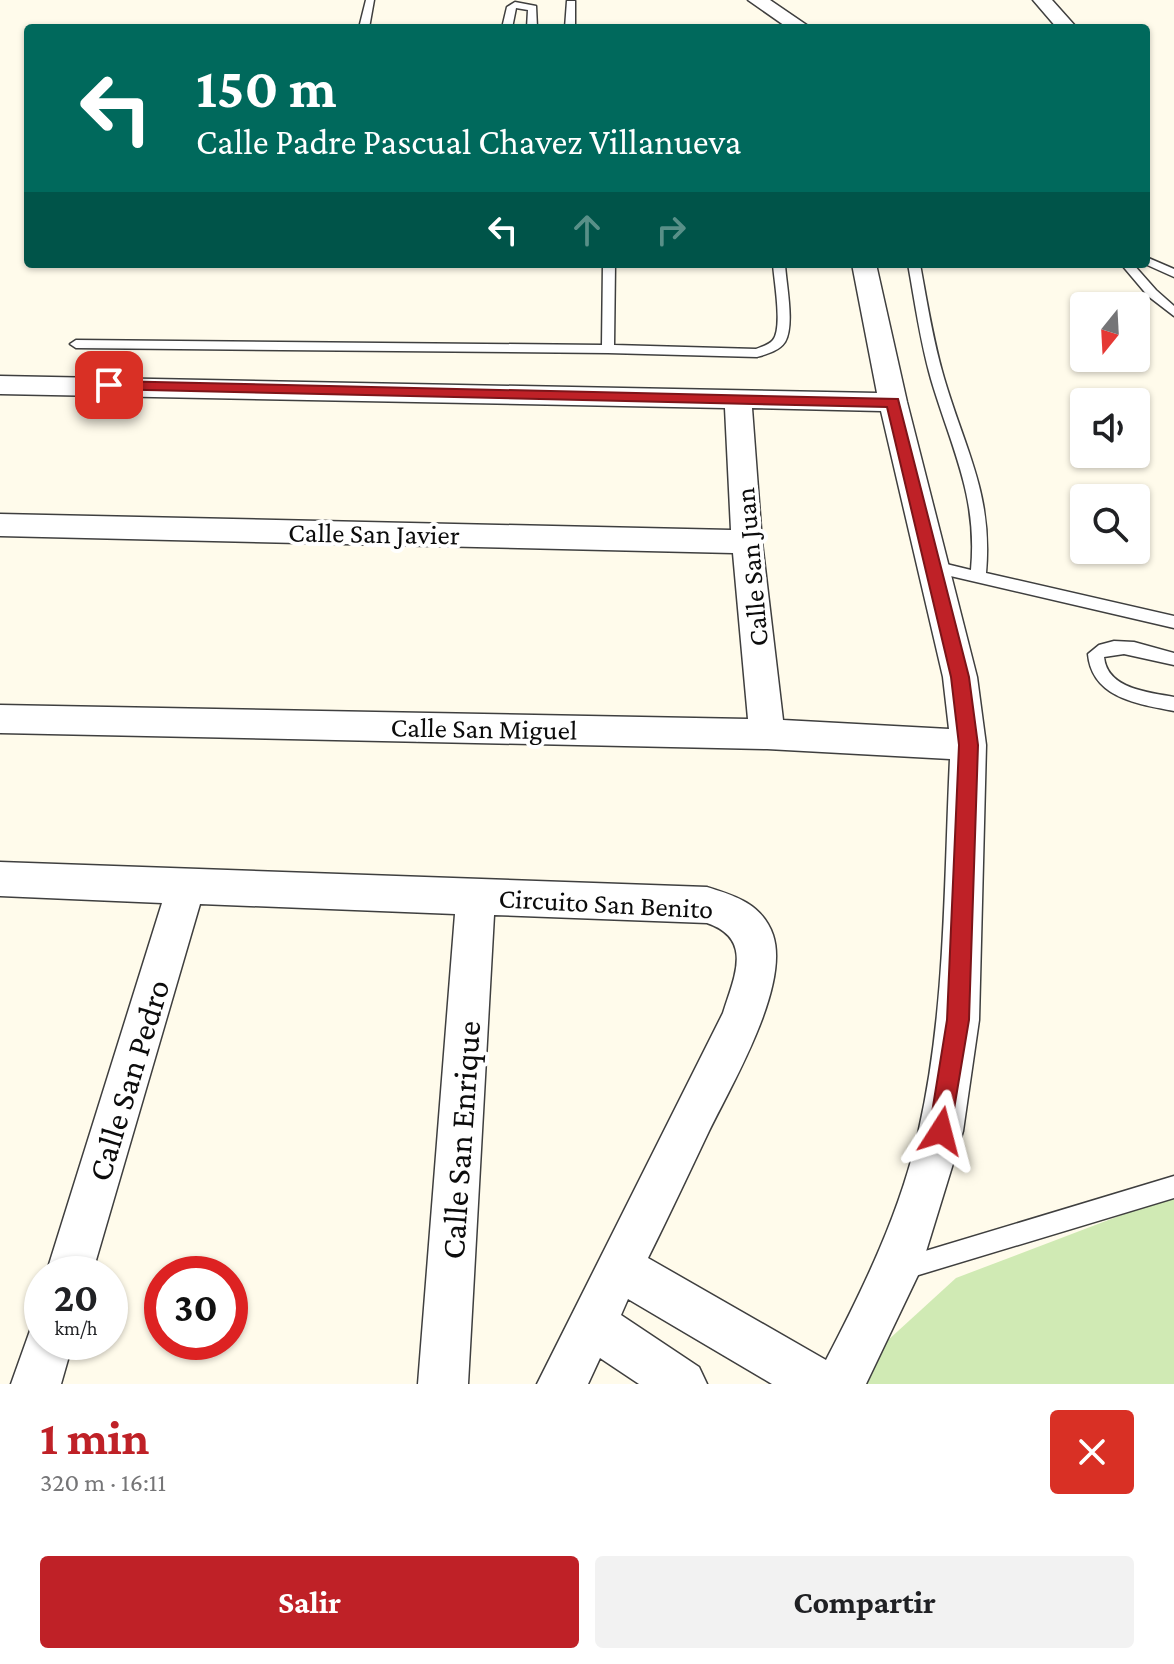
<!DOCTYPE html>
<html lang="es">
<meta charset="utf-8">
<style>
body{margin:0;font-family:"Crimson Pro",serif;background:#f2f2f2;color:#202124;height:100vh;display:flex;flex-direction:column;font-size:30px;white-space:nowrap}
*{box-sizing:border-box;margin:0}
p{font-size:26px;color:#757577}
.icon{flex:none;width:44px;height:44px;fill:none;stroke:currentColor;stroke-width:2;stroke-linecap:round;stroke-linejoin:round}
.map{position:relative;height:1384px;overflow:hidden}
.details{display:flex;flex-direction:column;background:#fff;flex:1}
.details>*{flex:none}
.guide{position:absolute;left:24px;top:24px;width:1126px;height:244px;border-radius:8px;box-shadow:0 2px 6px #0004;background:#00695c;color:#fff;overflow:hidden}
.needle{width:52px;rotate:198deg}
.fabs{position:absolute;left:1070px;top:292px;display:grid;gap:16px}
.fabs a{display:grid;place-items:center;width:80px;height:80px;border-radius:8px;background:#fff;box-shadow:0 2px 6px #0004;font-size:40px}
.speed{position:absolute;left:24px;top:1256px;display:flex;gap:16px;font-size:40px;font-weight:700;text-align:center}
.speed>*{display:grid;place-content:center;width:104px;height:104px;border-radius:50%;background:#fff;box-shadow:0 2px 6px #0004;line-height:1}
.speed small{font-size:20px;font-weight:400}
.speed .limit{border:12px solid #d22;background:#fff;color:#111}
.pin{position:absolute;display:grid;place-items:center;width:68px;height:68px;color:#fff;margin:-34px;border-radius:16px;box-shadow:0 4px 12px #0006}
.me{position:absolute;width:88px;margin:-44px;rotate:9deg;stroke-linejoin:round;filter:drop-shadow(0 0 6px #0008)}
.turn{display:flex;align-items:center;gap:28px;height:168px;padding:0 40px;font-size:36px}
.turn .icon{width:104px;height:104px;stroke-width:2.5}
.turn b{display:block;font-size:56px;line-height:68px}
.lanes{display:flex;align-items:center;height:76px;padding:0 40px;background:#0003;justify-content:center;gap:40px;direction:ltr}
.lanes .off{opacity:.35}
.round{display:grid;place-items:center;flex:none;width:84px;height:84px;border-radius:8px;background:#f2f2f2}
.headline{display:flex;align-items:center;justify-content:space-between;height:136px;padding:0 40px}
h1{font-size:48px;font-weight:700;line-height:60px;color:#bf2127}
.cta{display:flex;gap:16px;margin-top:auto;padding:16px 40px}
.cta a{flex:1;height:92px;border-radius:8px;background:#bf2127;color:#fff;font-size:32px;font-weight:700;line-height:92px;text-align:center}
.cta a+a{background:#f2f2f2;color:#202124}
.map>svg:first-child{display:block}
.green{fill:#d0eab4}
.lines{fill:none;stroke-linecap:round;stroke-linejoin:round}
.service-casing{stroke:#3f3f3f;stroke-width:3}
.minor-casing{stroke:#3f3f3f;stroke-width:3}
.service{fill:#fff;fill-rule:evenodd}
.minor{fill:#fff;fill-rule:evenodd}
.route{fill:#bf2127;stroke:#7c1519;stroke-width:2}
.labels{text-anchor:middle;stroke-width:8;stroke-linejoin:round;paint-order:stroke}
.street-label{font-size:28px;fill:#0c0c0c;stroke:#fff}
.near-street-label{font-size:34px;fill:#0c0c0c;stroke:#fff}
</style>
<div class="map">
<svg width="1174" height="1384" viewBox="0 0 1174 1384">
<rect width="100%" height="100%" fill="#fffbeb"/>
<path class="green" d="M1174,1195v189h-319l20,-32 81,-74z"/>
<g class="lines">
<g class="service-casing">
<path id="service" d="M366,0h8l-5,28h-10z
M567,1h8v27h-10z
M515,2l21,4 1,22h-10l1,-18 -12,-2 -4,20h-10l5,-21z
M1146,257l28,12v8l-29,-13z
M603,264h12l-1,81 142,4c5,-2 13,-4 17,-9 10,-12 1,-60 0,-76h12c1,20 10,61 0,78 -6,9 -18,12 -28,15l-149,-4 -532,-5 -6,-4 6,-4 526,5z
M908,264h12c7,38 13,77 24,114 21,72 49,116 42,195l188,43v12l-245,-57 -2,-4 2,-4 5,-2 37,9c7,-74 -20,-123 -40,-191 -11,-38 -16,-77 -23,-115z
M1121,264h12l23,26 18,16v10l-26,-20z
M1114,641l20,1 40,11v12l-50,-11 -20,3c3,32 44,35 70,40v14c-36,-7 -82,-13 -86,-57l11,-9z
M1174,1176v22l-272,82 -8,-3 -3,-8 3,-8 8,-3z"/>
</g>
<g class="minor-casing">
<path id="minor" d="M748,0h22l41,28h-23z
M1033,0h19l25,28h-20z
M852,264h24l31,138 70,275 9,68 -7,275 -16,111 -43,140 -54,113h-94l-144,-85 -7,16 78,52 8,17h-68l-39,-26 -12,26h-51l186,-371c11,-36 31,-74 -16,-90l-213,-8 -26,469h-50l37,-470 -255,-10 -108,370h-46l116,-371 -162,-7v-34l707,25c29,9 55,17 66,48 17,51 -41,149 -64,196 -20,42 -40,85 -61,127l178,102c38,-73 75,-149 93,-231 27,-120 25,-247 31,-370l-183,-10 -767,-16v-28l748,14 -15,-166 -733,-17v-22l731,16 -6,-122 -725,-14v-18l877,17zM752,408l129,3 62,266 6,52 -166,-9 -21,-178z
M42,1321v21h31l-12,42h-50l21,-59z"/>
</g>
<use href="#service" class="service"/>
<use href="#minor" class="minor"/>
</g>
<path class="route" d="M109,381l789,18 71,278 9,68 -9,275 -20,119 -8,4 -8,-4 -4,-8 18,-111 12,-275 -8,-68 -64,-270 -783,-18v-7z"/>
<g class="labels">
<g class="street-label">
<text transform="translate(374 533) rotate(1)" y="10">Calle San Javier</text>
<text transform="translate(751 567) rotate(-95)" y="10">Calle San Juan</text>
<text transform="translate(484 728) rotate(1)" y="10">Calle San Miguel</text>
<text transform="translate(606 903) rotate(3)" y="10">Circuito San Benito</text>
</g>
<g class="near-street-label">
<text transform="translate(128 1080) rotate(-73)" y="12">Calle San Pedro</text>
<text transform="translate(460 1140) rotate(-86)" y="12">Calle San Enrique</text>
</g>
</g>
</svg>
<div class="fabs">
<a><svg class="needle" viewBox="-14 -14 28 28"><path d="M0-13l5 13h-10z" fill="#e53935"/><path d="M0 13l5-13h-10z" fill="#757577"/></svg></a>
<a><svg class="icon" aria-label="sound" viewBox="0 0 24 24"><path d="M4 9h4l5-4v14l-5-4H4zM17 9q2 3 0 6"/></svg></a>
<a><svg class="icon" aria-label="search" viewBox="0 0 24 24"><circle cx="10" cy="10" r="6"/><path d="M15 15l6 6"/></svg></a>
</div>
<div class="speed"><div>20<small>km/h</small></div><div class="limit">30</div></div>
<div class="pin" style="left:109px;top:385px;background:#d93025"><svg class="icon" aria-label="arrive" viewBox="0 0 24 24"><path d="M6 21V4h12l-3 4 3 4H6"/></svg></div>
<svg class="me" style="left:941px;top:1131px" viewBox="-20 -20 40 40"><path d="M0-17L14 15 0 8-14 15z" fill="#bf2127" stroke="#fff" stroke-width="4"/></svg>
<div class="guide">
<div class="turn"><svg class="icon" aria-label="left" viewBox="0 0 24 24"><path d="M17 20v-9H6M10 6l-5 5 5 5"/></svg><div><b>150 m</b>Calle Padre Pascual Chavez Villanueva</div></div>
<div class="lanes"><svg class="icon" aria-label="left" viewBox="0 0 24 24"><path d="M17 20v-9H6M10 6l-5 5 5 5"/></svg><svg class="icon off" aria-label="ahead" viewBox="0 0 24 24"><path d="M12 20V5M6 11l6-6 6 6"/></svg><svg class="icon off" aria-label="right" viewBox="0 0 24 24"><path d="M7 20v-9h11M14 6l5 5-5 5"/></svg></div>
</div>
</div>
<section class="details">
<div class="headline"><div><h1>1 min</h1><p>320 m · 16:11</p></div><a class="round" style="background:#d93025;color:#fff"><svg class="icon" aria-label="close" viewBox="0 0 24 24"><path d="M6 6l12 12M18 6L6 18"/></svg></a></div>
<div class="cta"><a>Salir</a><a>Compartir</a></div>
</section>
